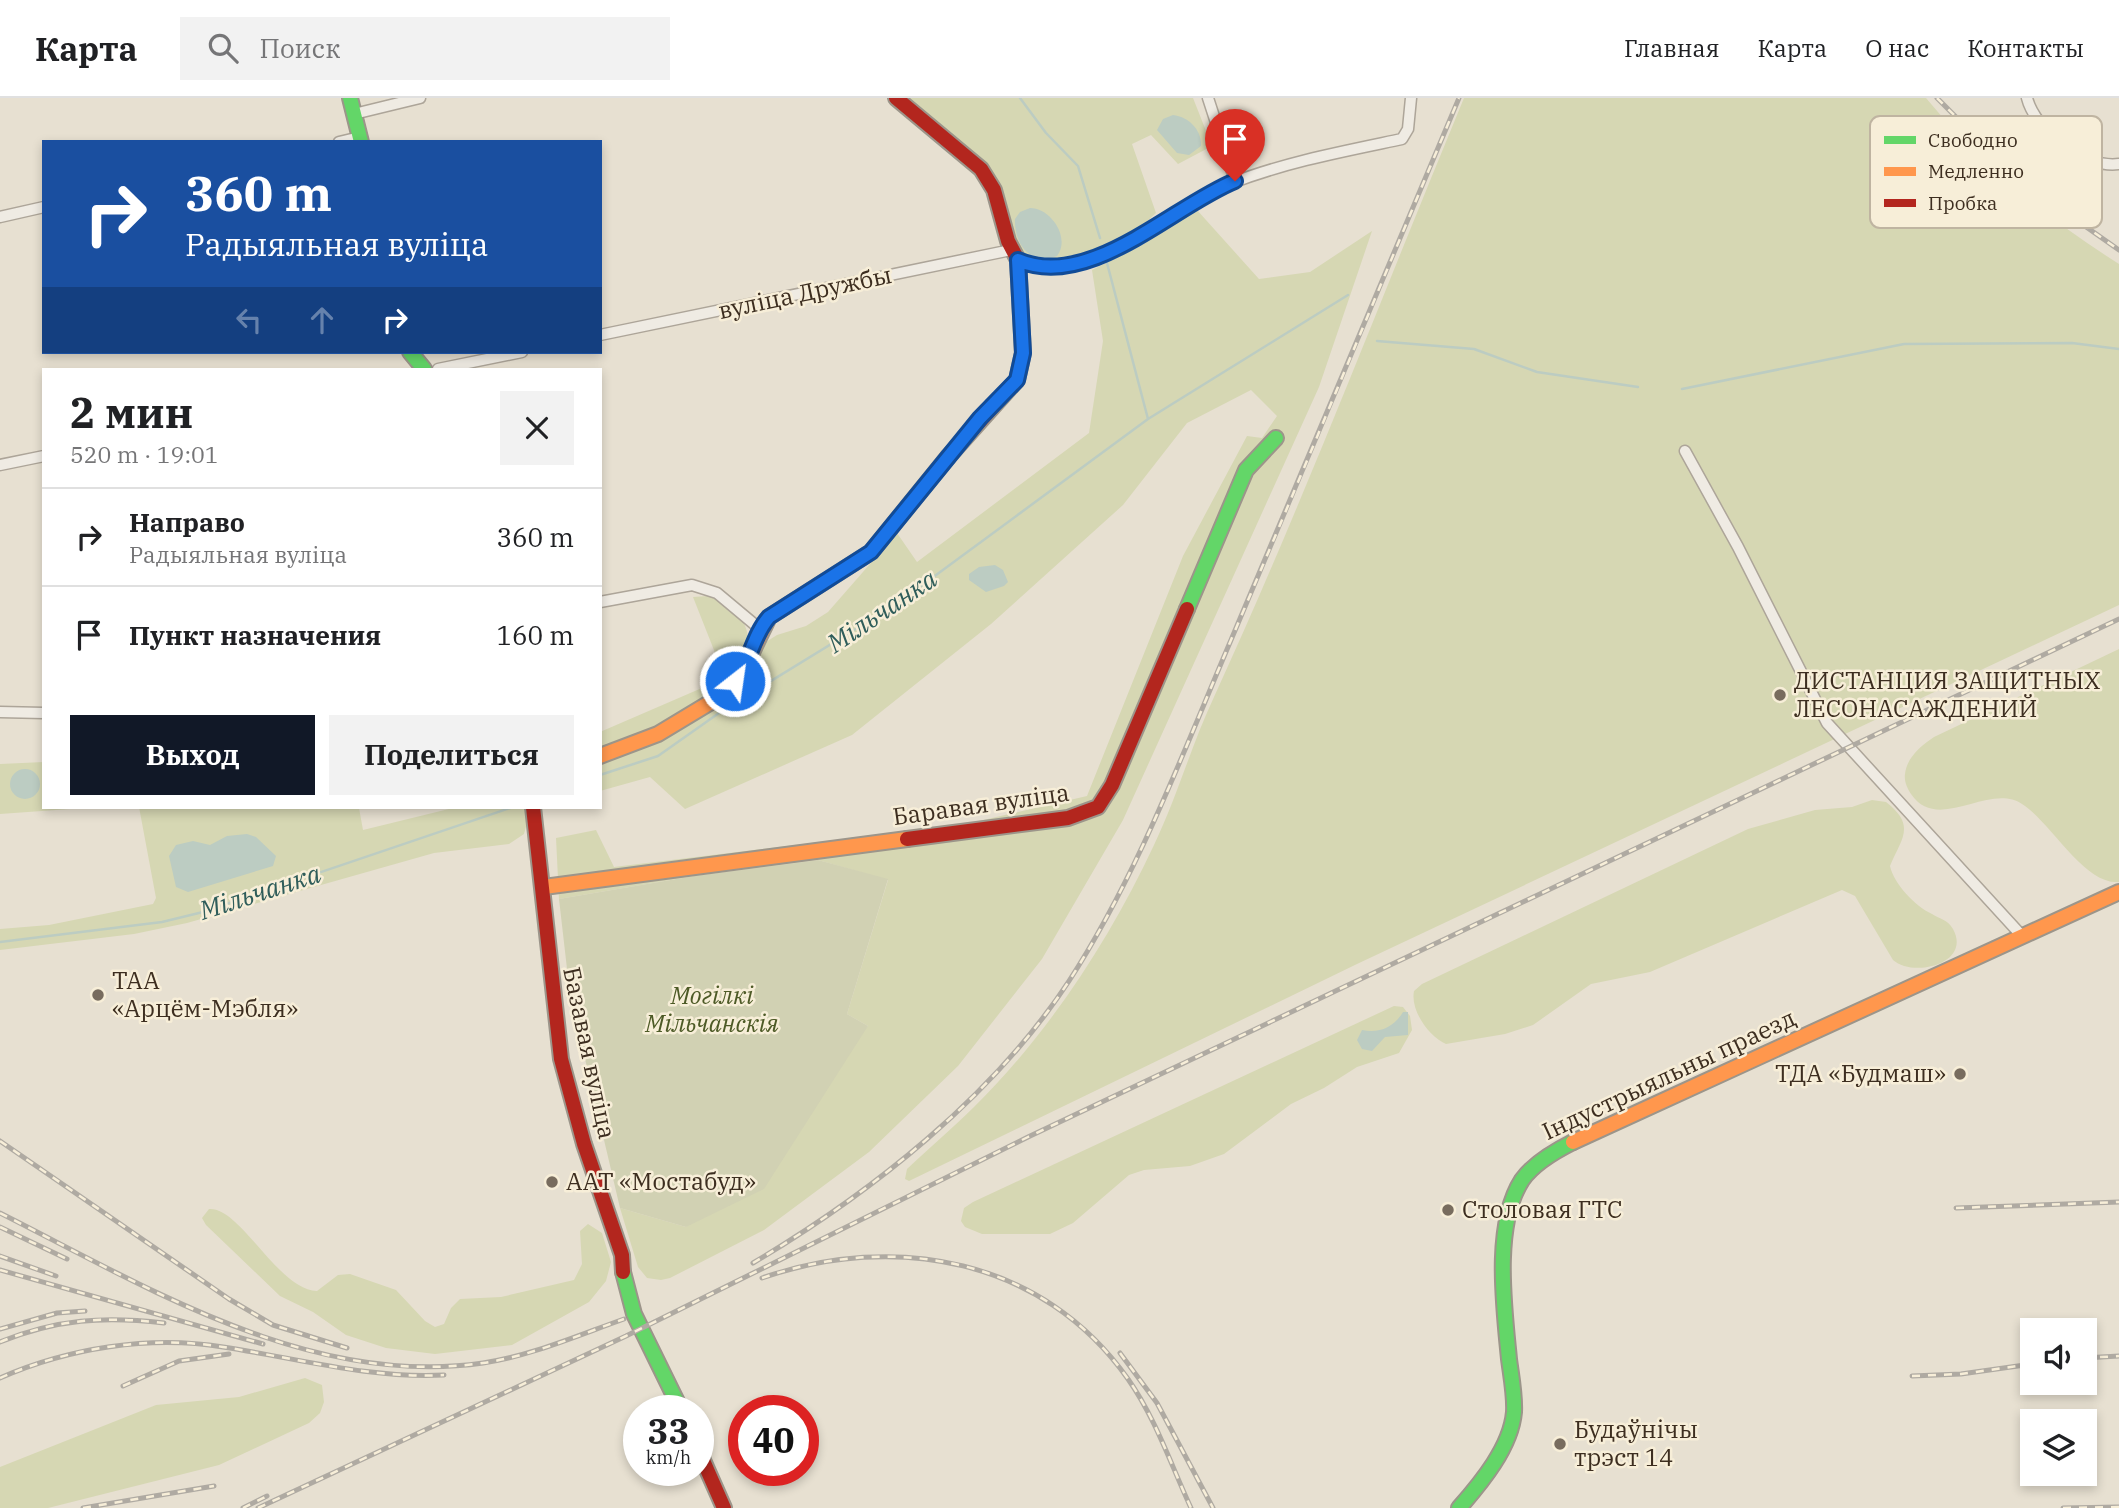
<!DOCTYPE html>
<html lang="ru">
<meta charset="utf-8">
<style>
body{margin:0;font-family:"IBM Plex Serif",serif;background:#f2f2f2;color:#202124;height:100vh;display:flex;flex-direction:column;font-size:26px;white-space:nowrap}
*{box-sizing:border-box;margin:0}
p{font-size:23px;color:#757577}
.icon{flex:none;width:38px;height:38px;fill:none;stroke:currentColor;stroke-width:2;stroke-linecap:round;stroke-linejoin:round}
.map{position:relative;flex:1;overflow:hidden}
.panel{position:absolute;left:42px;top:270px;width:560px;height:441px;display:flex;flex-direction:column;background:#fff;border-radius:0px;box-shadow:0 4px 10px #0003}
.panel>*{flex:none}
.guide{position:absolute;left:42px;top:42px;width:560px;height:214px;border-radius:0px;box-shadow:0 4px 10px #0003;background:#1a4fa0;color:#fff;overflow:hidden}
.controls{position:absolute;left:2020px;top:1220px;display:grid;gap:14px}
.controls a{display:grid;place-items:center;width:77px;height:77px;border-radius:0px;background:#fff;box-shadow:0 4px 10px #0003;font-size:35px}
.speed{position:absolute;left:623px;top:1297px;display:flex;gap:14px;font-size:35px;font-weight:700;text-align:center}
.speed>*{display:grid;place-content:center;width:91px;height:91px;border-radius:50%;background:#fff;box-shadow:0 4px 10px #0003;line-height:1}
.speed small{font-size:18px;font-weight:400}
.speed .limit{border:10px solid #d22;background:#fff;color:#111}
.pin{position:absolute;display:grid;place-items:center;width:60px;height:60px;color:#fff;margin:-72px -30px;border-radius:50% 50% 50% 0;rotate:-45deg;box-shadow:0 0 7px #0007}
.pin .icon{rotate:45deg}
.me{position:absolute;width:77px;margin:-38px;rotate:30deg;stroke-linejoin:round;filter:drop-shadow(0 0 5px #0008)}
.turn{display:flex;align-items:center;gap:24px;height:147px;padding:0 28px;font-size:32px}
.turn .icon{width:91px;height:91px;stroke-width:2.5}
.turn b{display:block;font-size:49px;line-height:60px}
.lanes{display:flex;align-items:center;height:66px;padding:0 28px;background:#0003;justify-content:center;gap:35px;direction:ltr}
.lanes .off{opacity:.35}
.round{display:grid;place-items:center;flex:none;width:74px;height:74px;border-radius:0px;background:#f2f2f2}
.headline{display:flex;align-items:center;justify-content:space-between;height:119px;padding:0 28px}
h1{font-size:42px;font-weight:700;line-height:52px}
.primary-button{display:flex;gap:14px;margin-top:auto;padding:14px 28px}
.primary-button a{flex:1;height:80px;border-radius:0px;background:#111827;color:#fff;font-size:28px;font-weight:700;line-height:80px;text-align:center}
.primary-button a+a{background:#f2f2f2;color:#202124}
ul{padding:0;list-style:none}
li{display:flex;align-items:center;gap:21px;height:98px;padding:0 28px;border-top:2px solid #e0e0e0}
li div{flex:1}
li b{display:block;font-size:26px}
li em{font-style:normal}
header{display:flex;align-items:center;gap:42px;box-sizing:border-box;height:98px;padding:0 35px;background:#fff;border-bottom:2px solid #e0e0e0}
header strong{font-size:33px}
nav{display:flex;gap:38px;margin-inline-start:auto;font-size:24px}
.search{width:490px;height:63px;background:#f2f2f2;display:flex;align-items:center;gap:18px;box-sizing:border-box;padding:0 24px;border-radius:0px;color:#757577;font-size:26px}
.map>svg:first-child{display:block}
.green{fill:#d6d7b3}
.cemetery{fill:#d1d1b3}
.water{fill:#bcccc2}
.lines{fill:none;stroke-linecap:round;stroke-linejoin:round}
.stream{stroke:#bcccc2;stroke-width:2.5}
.street-casing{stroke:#ada599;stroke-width:13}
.fast-casing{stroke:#9c958a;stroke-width:18}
.slow-casing{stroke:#9c958a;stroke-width:18}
.jam-casing{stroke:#9c958a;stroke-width:18}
.street{stroke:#efebe3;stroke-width:10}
.fast{stroke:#63d668;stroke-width:14}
.slow{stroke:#ff974d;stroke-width:14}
.jam{stroke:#b3261e;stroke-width:14}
.rail-casing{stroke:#afaaa2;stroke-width:5}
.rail{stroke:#f7eed8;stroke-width:2.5;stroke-dasharray:8;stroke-linecap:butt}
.route-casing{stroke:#114b97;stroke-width:18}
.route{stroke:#1a73e8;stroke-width:12}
.poi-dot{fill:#786c5e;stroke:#f7eed8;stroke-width:2.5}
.labels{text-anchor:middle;stroke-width:5;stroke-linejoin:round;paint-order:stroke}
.street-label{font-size:24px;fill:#3d2e20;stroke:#f7eed8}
.poi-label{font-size:24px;fill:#3d2e20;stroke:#f7eed8;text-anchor:start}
.park-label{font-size:24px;font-style:italic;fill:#4d5a26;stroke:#f7eed8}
.water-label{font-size:26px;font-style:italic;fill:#2f5d5a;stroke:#f7eed8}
.key{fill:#f7eed8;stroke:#bfb4a1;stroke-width:2}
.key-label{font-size:19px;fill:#3d2e20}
</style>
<header>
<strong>Карта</strong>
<div class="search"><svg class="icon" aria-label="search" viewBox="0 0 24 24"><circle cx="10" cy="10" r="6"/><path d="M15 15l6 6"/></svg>Поиск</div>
<nav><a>Главная</a><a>Карта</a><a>О нас</a><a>Контакты</a></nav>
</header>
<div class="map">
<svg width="2119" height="1410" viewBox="0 0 2119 1410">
<rect width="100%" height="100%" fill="#e7e0d1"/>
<path class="green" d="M907,0h286l19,48 -34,18 -27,-29 -19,9 24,69c-9,8 -17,18 -28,24 -21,14 -94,39 -110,11 -15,-25 -10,-56 -29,-80 -22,-28 -57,-45 -82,-70z
M1464,0h462c56,68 119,119 193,166v341l-762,359 -448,217 -4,-2 2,-10c22,-21 46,-41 67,-62 75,-74 136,-168 180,-262 23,-48 37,-99 60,-148 90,-196 167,-399 250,-599z
M1197,112l62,69 51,-7 62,-41 -53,156 -196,433 -81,139 -84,107 -89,86 -105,78 -94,48 -9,2 -14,-2 -9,-11 -18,-59 66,19 182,-201 -21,-12 41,-134 -70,-20 -124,16 -135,23 -3,-61 40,-8 18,37 352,-43 121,-28 96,-240 64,-120 15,2 15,-22 -26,-26 -64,33 -64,82 -132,119 -139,111 -167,74 -35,-32 -50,14v-27l60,-22 82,-58 13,-18 11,-24 11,-7 29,-9 22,-14 69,-79 20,29 172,-129 14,-92 -11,-71 50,-25 30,-23z
M708,498c16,5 36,19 39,36 13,57 -105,103 -147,118v-18l125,-54 -32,-81z
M2119,551v233c-35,3 -68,-60 -97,-78 -33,-22 -84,30 -111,-10 -4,-6 -7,-13 -6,-20 2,-17 16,-28 29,-37z
M44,664v45h54l-98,7v-50z
M1872,702l14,2c31,24 15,37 4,64 4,18 25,40 42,48 8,5 16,6 21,15 19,35 -40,49 -60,31l-38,-64 -13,-6 -192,82 -59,12 -58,41 -28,9 -59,10c-17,-7 -36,-34 -32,-53l8,-7 326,-155 67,-19 37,-3z
M139,709l220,1 4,22 94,-23h68l2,16 -3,11 -15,10 -75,9 -247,70 -53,11 -134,16v-21l49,-4 104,-21 3,-6z
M1394,908l9,1 7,9 2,14 -13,23 -42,14 -33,21 -33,16 -67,50 -34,12 -46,4 -15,5 -56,48 -23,11h-68l-17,-7 -4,-6 3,-13 9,-6z
M209,1111c31,-3 69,81 108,82l21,-16 12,-1 46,16 29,31 10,6 9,-3 7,-16 9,-9 41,-2 73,-17 8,-16 -2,-33 8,-7 14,9 9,29 -5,19 -17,21 -77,43 -77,9 -49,-6 -40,-13 -33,-23 -33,-16 -74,-71 -4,-7z
M305,1280l17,7 2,17 -4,11 -11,10 -90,42 -171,43h-48v-41l156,-62 83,-8z"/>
<path class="cemetery" d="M818,762l70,19 -41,135 21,12 -104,163 -78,38 -66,-19 -50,-213 -11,-96 135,-23z"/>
<path class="water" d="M1173,17c16,2 29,15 28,31l-12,9 -12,-2 -20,-23 6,-11z
M1030,110c21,0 41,30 27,48 -27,10 -43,-12 -42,-37l5,-7z
M995,467l8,5 5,12 -4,4 -18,6 -17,-12v-6l10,-7z
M10 686a15 15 0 1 1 30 0a15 15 0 1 1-30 0Z
M247,736l9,3 20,19 -3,10 -85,26 -12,-5 -7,-31 7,-11 17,-4 17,4 17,-9z
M1403,914h5v23l-23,2 -13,14 -10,-2 -5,-9 5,-10c17,4 32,-3 41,-18z"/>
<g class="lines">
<path class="stream" d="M1020,0l26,35 32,33 22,72
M1107,165l41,156
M1377,243l97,8 63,23 101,15
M1682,291l222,-45 168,-1 47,6
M600,677l58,-19 61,-43 179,-110 250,-184 200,-124
M0,844l162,-20 41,-10 310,-105"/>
<g class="street-casing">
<path id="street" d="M1208,0l27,83
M2027,0c8,32 57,71 92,66
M354,16l66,-16
M339,44l21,-5
M0,119l44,-10
M1018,162c73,32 151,-53 214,-77 54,-21 113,-32 170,-44l6,-10 3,-31
M600,237l411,-85
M438,271l84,-17
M1685,353l53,96 89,176 195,213
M0,367l44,-9
M600,504l92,-17 25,8 43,36
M0,614l44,1"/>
</g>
<g class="fast-casing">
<path id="fast" d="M350,0l11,44
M410,254l14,17
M1187,511l59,-139 30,-32
M623,1174l11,42 47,96
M1459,1410c22,-25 52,-61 55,-96 1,-17 -3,-37 -5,-53 -5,-52 -16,-134 13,-179 12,-17 33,-29 51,-38"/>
</g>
<g class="slow-casing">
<path id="slow" d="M600,658l58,-22 58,-35 27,-28 26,-54 102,-65 77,-95
M544,789l363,-48
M1573,1044l546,-250"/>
</g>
<g class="jam-casing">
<path id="jam" d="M896,0l85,71 13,21 14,51 10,19 5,93 -6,27 -69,77
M533,709l28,252 23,85 38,111 1,17
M907,741l161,-21 30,-11 14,-22 75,-176
M698,1351l26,59"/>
</g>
<use href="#street" class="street"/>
<use href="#fast" class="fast"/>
<use href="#slow" class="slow"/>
<use href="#jam" class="jam"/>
<g class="rail-casing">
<path id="rail" d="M1937,0l81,81 101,71
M0,1043l229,158 44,26 74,23
M1956,1110l163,-6
M0,1115c147,74 310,175 483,150 48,-7 96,-28 141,-44
M0,1129l67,32
M0,1158l56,20
M753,1165c118,-70 240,-166 316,-282 68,-105 113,-226 162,-341 77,-180 152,-361 228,-542
M0,1172l263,74
M762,1180c133,-46 281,-20 366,101 28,40 43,86 63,129
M0,1231l57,-16 28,-2
M0,1244c57,-23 104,-26 164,-19
M1120,1255l37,50 56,105
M2084,1260l35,-2
M1912,1278l49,-2 71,-10
M0,1280c68,-30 150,-43 223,-31 73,11 147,32 221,28
M123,1288l56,-25 50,-7
M83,1410l131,-22
M243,1410l24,-12
M258,1410l368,-172 402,-199 1091,-518
M2063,1410l56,-1"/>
</g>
<use href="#rail" class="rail"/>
</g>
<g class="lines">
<g class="route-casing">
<path id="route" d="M735,583c15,-19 18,-46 34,-64l102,-65 109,-134 37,-38 6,-27 -5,-93c71,31 155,-54 217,-79"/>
</g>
<use href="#route" class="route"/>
</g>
<g class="poi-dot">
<circle cx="1780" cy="597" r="7"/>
<circle cx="98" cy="897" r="7"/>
<circle cx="1960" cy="976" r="7"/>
<circle cx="552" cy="1084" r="7"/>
<circle cx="1448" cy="1112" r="7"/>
<circle cx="1560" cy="1346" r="7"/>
</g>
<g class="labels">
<g class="street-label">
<text transform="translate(805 195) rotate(-12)" y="8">вуліца Дружбы</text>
<text transform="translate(981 707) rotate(-8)" y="8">Баравая вуліца</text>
<text transform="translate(589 955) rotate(78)" y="8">Базавая вуліца</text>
<text transform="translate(1669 977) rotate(-25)" y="8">Індустрыяльны праезд</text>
</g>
<g class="poi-label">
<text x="1794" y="591">ДИСТАНЦИЯ ЗАЩИТНЫХ<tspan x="1794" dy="28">ЛЕСОНАСАЖДЕНИЙ</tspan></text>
<text x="112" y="891">ТАА<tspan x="112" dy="28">«Арцём-Мэбля»</tspan></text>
<text x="1946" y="984" text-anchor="end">ТДА «Будмаш»</text>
<text x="566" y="1092">ААТ «Мостабуд»</text>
<text x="1462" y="1120">Столовая ГТС</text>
<text x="1574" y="1340">Будаўнічы<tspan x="1574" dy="28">трэст 14</tspan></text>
</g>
<g class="park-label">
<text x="712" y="906">Могілкі<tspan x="712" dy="28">Мільчанскія</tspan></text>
</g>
<g class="water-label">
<text transform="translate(882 513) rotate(-34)" y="9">Мільчанка</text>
<text transform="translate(260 794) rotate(-18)" y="9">Мільчанка</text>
</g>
</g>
<rect x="1870" y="18" width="232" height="112" rx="10" class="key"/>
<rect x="1884" y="38" width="32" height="8" fill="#63d668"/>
<rect x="1884" y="69" width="32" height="9" fill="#ff974d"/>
<rect x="1884" y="101" width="32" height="8" fill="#b3261e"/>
<g class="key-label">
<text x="1928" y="49">Свободно</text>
<text x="1928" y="80">Медленно</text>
<text x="1928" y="112">Пробка</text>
</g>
</svg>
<div class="controls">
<a><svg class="icon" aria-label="sound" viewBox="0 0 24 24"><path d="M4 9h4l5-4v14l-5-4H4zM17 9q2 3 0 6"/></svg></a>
<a><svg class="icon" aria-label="layers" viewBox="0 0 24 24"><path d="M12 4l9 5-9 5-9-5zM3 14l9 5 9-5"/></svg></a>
</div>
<div class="speed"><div>33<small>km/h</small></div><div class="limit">40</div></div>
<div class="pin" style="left:1235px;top:83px;background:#d93025"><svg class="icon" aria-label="arrive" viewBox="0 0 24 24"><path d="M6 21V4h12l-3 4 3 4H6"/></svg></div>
<svg class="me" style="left:735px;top:583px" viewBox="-20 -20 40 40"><circle r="17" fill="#1a73e8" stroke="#fff" stroke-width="3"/><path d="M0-11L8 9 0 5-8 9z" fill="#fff"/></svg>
<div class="guide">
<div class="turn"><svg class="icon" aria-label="right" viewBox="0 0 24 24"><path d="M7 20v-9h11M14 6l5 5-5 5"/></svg><div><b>360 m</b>Радыяльная вуліца</div></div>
<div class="lanes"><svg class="icon off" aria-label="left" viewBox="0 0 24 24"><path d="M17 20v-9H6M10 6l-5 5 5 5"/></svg><svg class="icon off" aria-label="ahead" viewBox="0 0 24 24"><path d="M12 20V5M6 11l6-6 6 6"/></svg><svg class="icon" aria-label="right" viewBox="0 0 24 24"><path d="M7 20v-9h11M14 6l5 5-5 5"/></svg></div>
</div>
<section class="panel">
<div class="headline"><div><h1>2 мин</h1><p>520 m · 19:01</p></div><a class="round"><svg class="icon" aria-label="close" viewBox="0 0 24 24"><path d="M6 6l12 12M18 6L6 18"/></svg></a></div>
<ul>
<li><svg class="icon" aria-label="right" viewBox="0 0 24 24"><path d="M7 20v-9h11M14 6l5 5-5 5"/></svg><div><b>Направо</b><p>Радыяльная вуліца</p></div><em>360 m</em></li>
<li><svg class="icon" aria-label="arrive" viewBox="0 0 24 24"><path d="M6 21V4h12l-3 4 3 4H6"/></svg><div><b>Пункт назначения</b></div><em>160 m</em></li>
</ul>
<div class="primary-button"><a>Выход</a><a>Поделиться</a></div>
</section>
</div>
